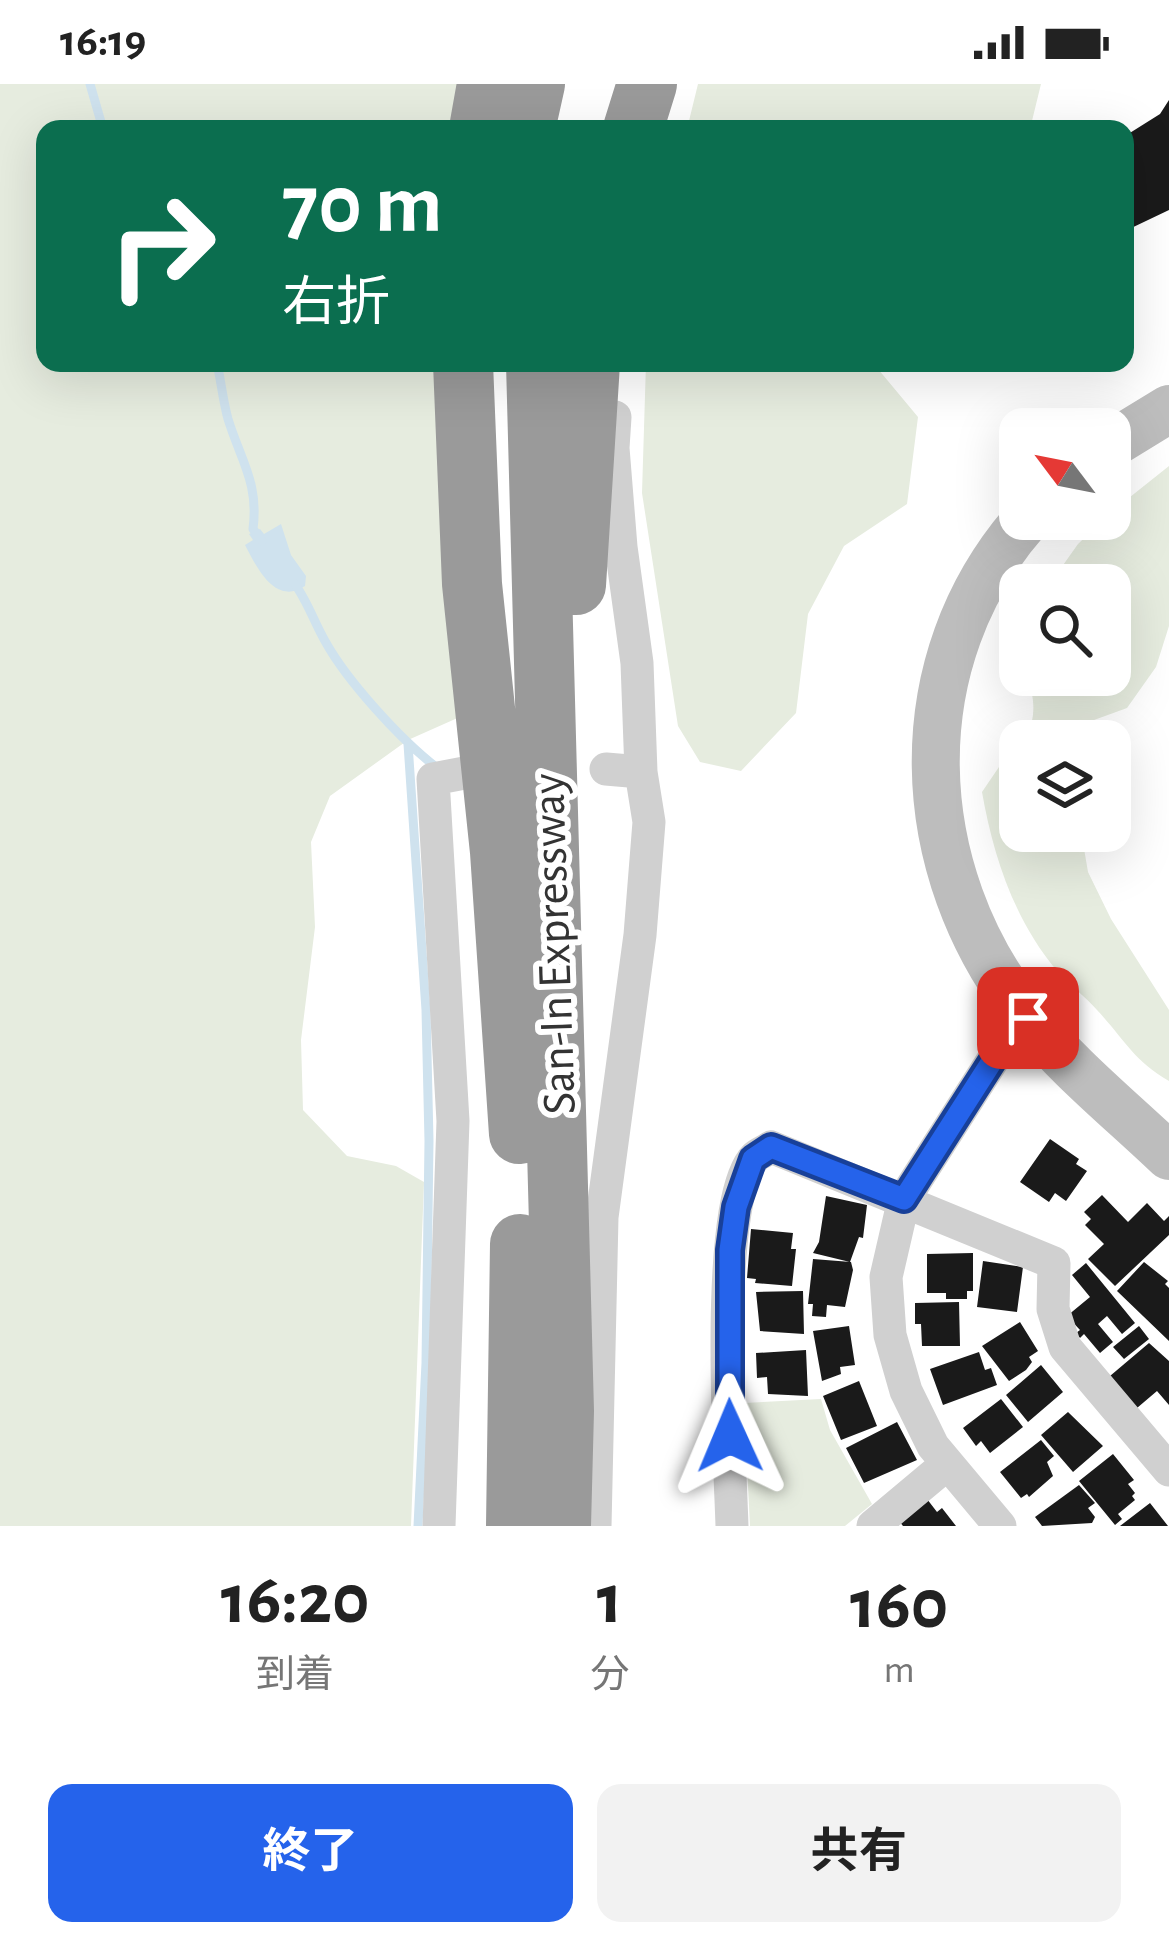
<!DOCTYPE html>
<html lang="ja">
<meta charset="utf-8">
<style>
body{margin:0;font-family:"Alegreya Sans","Noto Sans JP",sans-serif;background:#f2f2f2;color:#222;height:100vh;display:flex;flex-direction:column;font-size:45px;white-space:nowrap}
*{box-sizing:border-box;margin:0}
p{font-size:39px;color:#767676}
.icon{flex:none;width:66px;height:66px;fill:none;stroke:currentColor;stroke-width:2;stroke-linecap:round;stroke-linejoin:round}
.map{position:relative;height:1442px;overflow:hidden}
.details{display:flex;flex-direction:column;background:#fff;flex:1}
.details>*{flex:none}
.top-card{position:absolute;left:36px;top:36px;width:1098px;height:252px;border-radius:24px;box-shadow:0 12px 48px #0002;background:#0b6e4f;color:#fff;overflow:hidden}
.needle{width:78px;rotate:302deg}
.controls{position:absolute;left:999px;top:324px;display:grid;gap:24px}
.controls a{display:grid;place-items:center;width:132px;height:132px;border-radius:24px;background:#fff;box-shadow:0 12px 48px #0002;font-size:60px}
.pin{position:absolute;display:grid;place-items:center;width:102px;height:102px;color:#fff;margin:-51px;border-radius:24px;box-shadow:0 6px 18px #0006}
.me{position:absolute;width:132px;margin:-66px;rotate:359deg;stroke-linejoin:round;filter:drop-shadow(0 0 9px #0008)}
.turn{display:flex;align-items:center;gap:42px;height:252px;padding:0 48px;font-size:54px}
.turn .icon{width:156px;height:156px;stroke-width:2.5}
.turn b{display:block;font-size:84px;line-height:102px}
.eta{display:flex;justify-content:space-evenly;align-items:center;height:204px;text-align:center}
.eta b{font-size:72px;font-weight:700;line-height:84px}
.cta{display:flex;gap:24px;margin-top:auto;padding:24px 48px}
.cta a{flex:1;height:138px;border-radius:24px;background:#2563eb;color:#fff;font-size:48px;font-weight:700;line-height:138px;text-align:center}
.cta a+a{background:#f2f2f2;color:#222}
.status{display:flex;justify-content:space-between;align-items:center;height:84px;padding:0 60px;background:#fff;direction:ltr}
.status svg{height:33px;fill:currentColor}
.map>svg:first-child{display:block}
.green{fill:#e6ecdf}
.water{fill:#cfe2ee}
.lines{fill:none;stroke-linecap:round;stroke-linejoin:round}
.stream{stroke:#cfe2ee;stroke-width:9}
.building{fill:#1a1a1a}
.street{stroke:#d0d0d0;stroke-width:33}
.secondary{stroke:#bdbdbd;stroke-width:48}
.highway{stroke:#9a9a9a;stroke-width:60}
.route-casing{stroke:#184099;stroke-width:30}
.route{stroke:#2563eb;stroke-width:21}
.labels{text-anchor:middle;stroke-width:12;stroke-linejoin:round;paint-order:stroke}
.street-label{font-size:48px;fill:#333;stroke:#fff}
</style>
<div class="status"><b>16:19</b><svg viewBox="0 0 49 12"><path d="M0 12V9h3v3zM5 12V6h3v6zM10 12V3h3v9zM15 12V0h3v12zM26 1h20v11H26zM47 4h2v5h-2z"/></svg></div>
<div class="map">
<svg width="1169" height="1442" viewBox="0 0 1169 1442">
<rect width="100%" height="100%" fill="#fff"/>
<path class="green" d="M0,0h466l-5,45h-416v234h396l21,353 -54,24 -78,56 -19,46 4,85 -14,113 2,70 44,46 49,10 28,16 -13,344h-411z
M698,0h343l-11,45h-343z
M646,279h227l45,54 -11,87 -63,42 -36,68 -12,99 -55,58 -41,-9 -22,-36 -36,-233z
M1169,382v160l-13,41 -29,41 -33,12 -17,21h-52c11,-23 11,-42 1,-66h84v-90h-61l29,-41 26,-25h6v-6z
M1020,669v78h61l7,41 23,47 58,91v71c-37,-22 -44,-41 -72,-71 -12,-14 -28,-25 -40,-39 -43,-51 -64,-116 -75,-179l19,-28z
M821,1315l9,31 42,74 -27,22h-95l-6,-123z"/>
<path class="water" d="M281,440l10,31 15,21 -1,10c-30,20 -48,-18 -60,-41l8,-5 -4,-6 11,-5 4,5z"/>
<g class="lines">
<path class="stream" d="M90,0l13,45
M217,279c4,18 6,38 11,56 13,42 31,64 25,110l9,12
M294,499c13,17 20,39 31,58 22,40 75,98 111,126
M408,660l18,266 3,131 -3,222 -8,163"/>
</g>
<path class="building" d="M1169,16v110l-44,21v-95l35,-22z
M1050,1055l29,20 -3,5 11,7 -21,30 -11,-8 -6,9 -29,-20z
M1102,1111l26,27 19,-19 17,18 5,-5v19l-54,51 -27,-27 16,-15 -19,-19 6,-6 -7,-7z
M826,1112l41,9 -4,33 -4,-1 -9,25 -37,-9 6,-11z
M751,1145l42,4 -2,16h5l-4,37 -37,-3 1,-4 -9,-1z
M973,1169v38h-6v8h-21v-6h-19v-39z
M813,1175l38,3 2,8 -8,37 -18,-2 -1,12 -14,-1 1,-12h-5z
M983,1177l40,6 -6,45 -40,-5z
M1144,1178l24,19 -3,3 4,4v53l-52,-50z
M1086,1179l49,60 -13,11 -15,-18 -9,8 15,18 -13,11 -16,-19 -4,4 -4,-5 4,-3 -13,-14 23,-19 -18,-22z
M803,1207l1,43 -44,-3 -4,-39z
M959,1218l1,44h-38l-1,-22h-6v-21z
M1020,1238l18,29 -9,6 3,5 -6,8 -17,11 -27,-35z
M849,1242l6,39 -15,2 1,7 -19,7 -9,-50z
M1139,1242l10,13 -25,20 -11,-12z
M1149,1259l20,18v44l-12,-14 -20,17 -27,-32z
M806,1266l2,46 -40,-2 -1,-17 -10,1 -1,-25z
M979,1268l6,18 6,-2 6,17 -54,20 -13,-36z
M1041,1281l22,27 -35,30 -22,-27z
M859,1297l18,45 -36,14 -18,-44z
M1001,1315l22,28 -33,26 -9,-12 -5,5 -13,-18z
M1068,1328l35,34 -30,26 -32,-37z
M897,1338l20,38 -53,23 -18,-35z
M1041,1356l13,16 -7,6 6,14 -24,21 -2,-3 -6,4 -21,-26z
M1113,1370l21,26 -6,4 7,9 -3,3 3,4 -17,14 4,5 -7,6 -36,-44z
M1079,1401l16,18 -7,5 7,9 -3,6 -50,3 -7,-9z
M927,1415l10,13 5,-4 14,18h-53l-4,-5z
M1150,1419l18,23h-48z"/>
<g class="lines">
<path class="street" d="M606,685l35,3
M439,1442l14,-405 -20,-342 42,-8
M595,1442l7,-309 38,-282 9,-113 -8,-50 -4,-109 -16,-116 -8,-99 2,-31
M732,1442c-2,-67 -19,-326 23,-369 4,-4 11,-6 16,-10l283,116 -1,46 12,38 104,123
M873,1442l74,-62
M1000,1442l-67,-80 -27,-55 -16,-56 -4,-58 18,-78 101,-158 23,-23"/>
<path class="secondary" d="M1110,361l59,-36
M1027,435c-126,142 -117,351 -1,496 41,52 96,96 143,141"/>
<path class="highway" d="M479,45l8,-45
M525,45l10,-45
M633,45l14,-45
M463,279l9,221 28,268 19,282
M536,279l28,1048 -3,115
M576,501l14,-222
M516,1442l4,-282"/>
</g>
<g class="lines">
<g class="route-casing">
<path id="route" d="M730,1352v-186l6,-43 17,-48 18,-12 133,52 101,-158 23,-23"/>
</g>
<use href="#route" class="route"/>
</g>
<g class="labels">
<g class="street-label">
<text transform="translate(552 860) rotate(-92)" y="17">San-In Expressway</text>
</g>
</g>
</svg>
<div class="controls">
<a><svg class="needle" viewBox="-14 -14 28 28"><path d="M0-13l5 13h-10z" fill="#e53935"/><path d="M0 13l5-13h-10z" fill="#767676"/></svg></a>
<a><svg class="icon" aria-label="search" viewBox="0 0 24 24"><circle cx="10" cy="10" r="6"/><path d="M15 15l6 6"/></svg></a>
<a><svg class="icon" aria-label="layers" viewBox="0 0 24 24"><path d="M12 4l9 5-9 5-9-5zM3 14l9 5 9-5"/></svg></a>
</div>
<div class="pin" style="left:1028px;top:934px;background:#d93025"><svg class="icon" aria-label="arrive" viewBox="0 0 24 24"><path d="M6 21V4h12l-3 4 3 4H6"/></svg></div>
<svg class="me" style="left:730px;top:1352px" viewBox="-20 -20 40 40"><path d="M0-17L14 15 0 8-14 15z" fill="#2563eb" stroke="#fff" stroke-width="4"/></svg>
<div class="top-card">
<div class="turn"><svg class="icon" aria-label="right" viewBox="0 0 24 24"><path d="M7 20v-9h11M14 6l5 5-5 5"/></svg><div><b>70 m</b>右折</div></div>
</div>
</div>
<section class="details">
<div class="eta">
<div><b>16:20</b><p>到着</p></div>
<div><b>1</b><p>分</p></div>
<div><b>160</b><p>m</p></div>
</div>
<div class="cta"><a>終了</a><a>共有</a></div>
</section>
